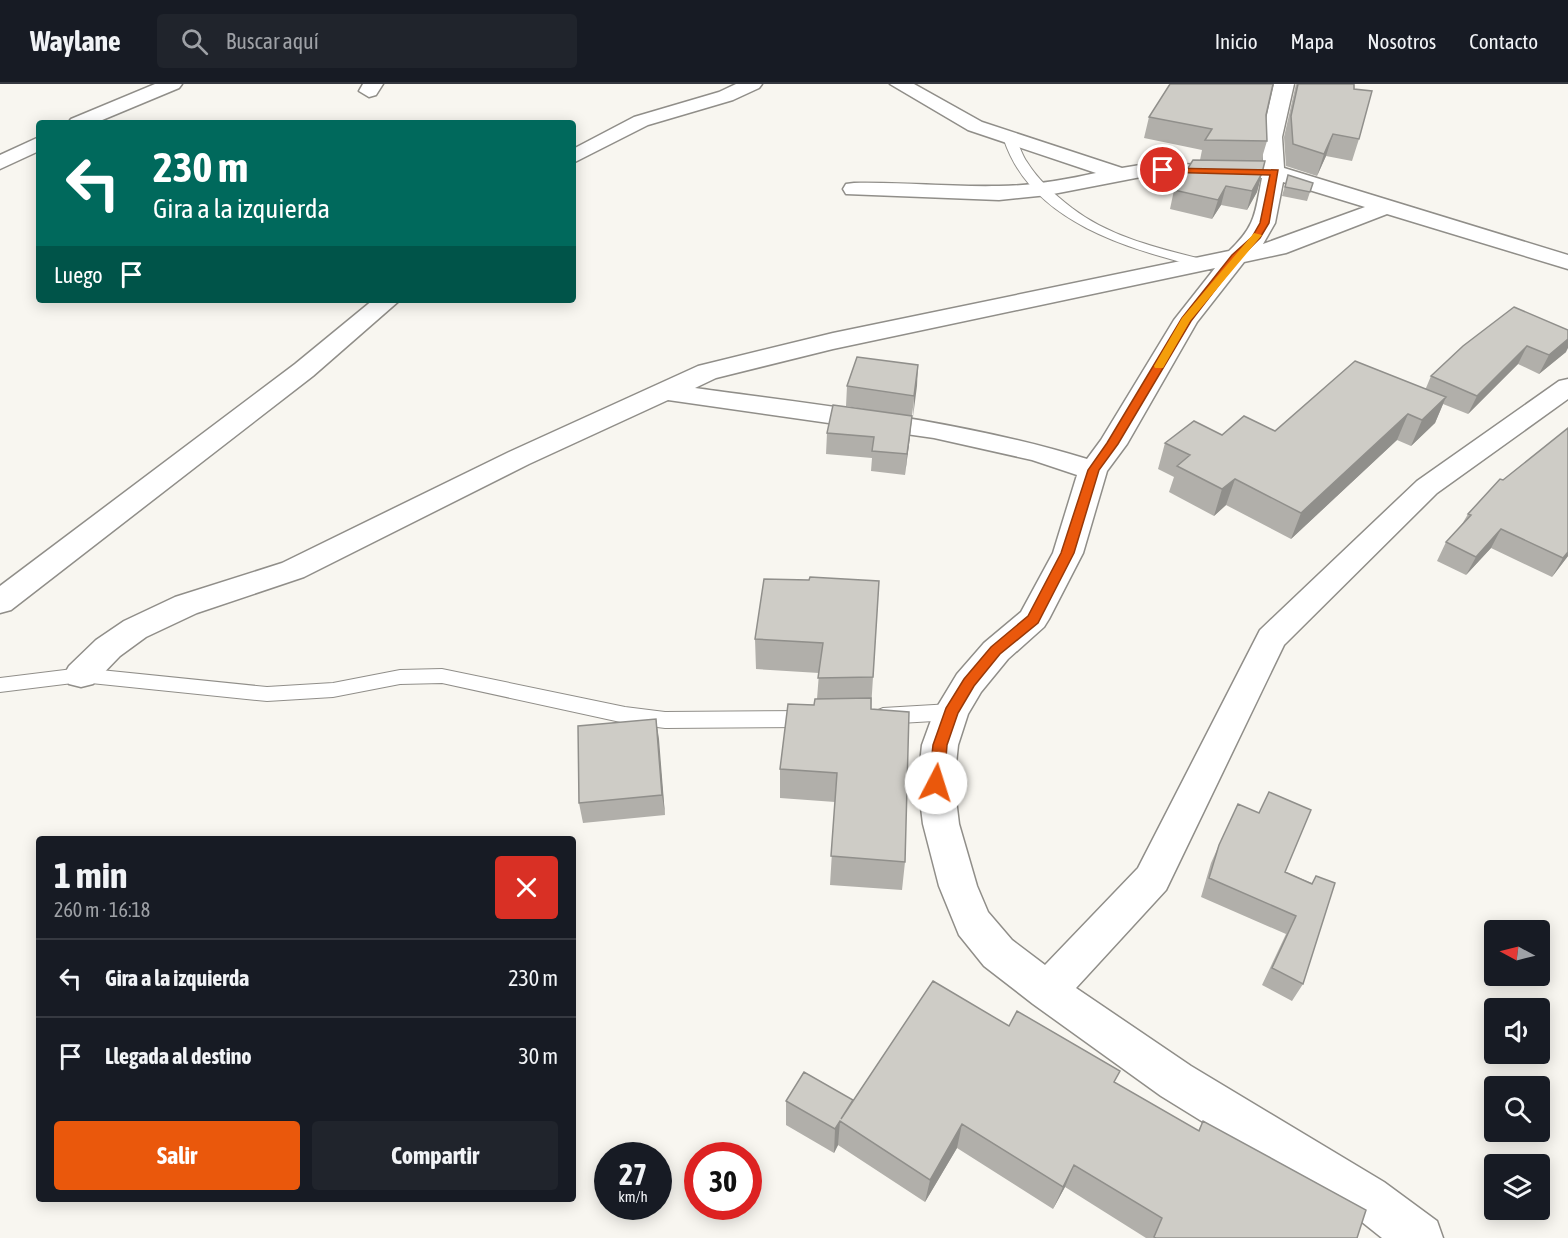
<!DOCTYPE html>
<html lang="es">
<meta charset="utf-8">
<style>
body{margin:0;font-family:"Asap Condensed",sans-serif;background:#20242c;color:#f1f3f6;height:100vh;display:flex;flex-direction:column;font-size:22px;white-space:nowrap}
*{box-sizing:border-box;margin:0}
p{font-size:20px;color:#9ea1a6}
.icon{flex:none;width:33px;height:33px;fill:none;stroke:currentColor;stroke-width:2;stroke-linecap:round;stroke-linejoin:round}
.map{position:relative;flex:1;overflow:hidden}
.details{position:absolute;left:36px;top:752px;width:540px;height:366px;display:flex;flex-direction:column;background:#171b24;border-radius:6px;box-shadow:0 3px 15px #0003}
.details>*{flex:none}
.top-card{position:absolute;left:36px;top:36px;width:540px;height:183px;border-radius:6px;box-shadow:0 3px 15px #0003;background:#00695c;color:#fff;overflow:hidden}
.needle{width:39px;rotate:277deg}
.fabs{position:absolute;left:1484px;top:836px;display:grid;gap:12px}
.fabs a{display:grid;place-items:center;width:66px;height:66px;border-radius:6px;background:#171b24;box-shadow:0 3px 15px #0003;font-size:30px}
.speed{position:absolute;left:594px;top:1058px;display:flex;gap:12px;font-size:30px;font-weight:700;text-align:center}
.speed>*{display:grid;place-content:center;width:78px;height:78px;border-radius:50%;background:#171b24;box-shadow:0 3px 15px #0003;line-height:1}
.speed small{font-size:15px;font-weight:400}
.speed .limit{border:9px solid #d22;background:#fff;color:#111}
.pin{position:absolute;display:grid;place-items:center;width:51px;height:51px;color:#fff;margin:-26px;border:3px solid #fff;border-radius:50%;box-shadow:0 2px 6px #0007}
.me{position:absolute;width:66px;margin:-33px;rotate:5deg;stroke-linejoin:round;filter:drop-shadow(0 0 4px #0008)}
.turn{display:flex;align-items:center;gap:21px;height:126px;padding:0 18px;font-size:27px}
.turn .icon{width:78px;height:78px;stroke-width:2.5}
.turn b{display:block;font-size:42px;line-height:51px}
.then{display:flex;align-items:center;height:57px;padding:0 18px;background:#0003;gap:12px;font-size:22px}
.round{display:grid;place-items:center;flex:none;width:63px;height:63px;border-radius:6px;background:#20242c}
.overview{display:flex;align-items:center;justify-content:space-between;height:102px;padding:0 18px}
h1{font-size:36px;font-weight:700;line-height:45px}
.cta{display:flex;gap:12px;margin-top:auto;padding:12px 18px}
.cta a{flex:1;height:69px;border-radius:6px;background:#ea580c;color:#fff;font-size:24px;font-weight:700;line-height:69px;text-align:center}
.cta a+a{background:#20242c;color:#f1f3f6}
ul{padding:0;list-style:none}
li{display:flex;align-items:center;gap:18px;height:78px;padding:0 18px;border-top:2px solid #363941}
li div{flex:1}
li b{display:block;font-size:22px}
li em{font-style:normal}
header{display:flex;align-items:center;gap:36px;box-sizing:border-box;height:84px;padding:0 30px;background:#171b24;border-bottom:2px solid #363941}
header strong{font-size:28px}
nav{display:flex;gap:33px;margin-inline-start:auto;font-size:21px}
.search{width:420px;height:54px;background:#20242c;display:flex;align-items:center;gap:15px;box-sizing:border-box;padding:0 21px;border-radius:6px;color:#9ea1a6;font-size:22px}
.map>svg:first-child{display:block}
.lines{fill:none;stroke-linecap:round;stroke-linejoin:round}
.service-casing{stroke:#908e89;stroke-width:2}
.minor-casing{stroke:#908e89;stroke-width:3}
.service{fill:#fff;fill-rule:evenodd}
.minor{fill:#fff;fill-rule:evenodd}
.wall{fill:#b1afaa}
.shaded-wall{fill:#908f8b}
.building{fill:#ceccc6;stroke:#908f8b;stroke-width:1.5}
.route{fill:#ea580c;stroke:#983908;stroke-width:1.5}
.slow{fill:#f59e0b}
</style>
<header>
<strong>Waylane</strong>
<div class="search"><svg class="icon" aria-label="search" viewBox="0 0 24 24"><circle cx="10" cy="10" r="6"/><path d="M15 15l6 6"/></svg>Buscar aquí</div>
<nav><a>Inicio</a><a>Mapa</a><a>Nosotros</a><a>Contacto</a></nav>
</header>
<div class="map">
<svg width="1568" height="1154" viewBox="0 0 1568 1154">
<rect width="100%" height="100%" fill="#f8f6f0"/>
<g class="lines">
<g class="service-casing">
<path id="service" d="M1010,52c9,3 11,19 17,26 11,18 28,33 45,46 39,30 90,41 137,53l2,3 -7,4c-75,-19 -172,-45 -200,-128z
M81,584l186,19 66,-4 67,-13 42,-1 183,38 40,5 147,-1 7,3 3,5 -3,5 -7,3 -147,1 -40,-5 -183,-40 -42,1 -67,13 -66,4 -186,-19 -81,10v-14z
M951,620l7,3 3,5 -3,5 -7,3 -68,4 -7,-3 -3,-5 3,-5 7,-3z"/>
</g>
<g class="minor-casing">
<path id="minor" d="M155,0h27l-3,4 -84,35h-27l3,-4z
M363,0h20l-7,11 -7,2 -10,-6z
M736,0h26l-3,4 -26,12 -85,25 -75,38v-14l61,-32 85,-25z
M890,0h24l68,38 140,46 24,-4 117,1 -1,-28 12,-53h20l-12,53 2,31 284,87v14l-181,-55 -101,39 -42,9 -47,60 -70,122 -20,27 -24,82 -34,66 -5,8 -36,32 -27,33 -13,22 -10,31 -4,38 5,41 18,62 11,26 24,28 33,25 93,-97 122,-238 157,-149 142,-100 9,-2v20l-131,94 -153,152 -118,245 -90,98 115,78 193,116 53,39 6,17h-61l-30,-24 -191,-118 -128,-92 -49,-38 -25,-31 -20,-49 -16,-62 -5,-41 4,-38 12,-33 23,-38 27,-31 37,-31 32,-59 24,-78 -45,-15 -98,-22 -266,-38 -139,64 -225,113 -107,36 -51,24 -26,19 -27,28 -12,3 -12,-3 -5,-9 5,-9 27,-26 28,-19 51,-24 107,-34 227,-111 189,-86 135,-33 396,-82c27,-25 26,-38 33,-73l-116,-2 -98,19 -49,5 -153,-6 -3,-5 3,-5 8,-1c48,-1 96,4 145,3 32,0 65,-6 97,-13l-128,-43zM1283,98l82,25 -102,37 12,-21zM1215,184l-41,52 -73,120 -14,19c-128,-39 -260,-53 -392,-71l21,-10 117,-29z
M39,53v14l-39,18v-14z
M373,216h27l-87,76 -302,234 -11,3v-27l295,-222z"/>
</g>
<use href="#service" class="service"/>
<use href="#minor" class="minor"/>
</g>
<path class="wall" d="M1296,0h58l5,55 -7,22 -26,-5 -9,20 -31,-10 -2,-29z
M1266,31l1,26 -6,20 1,12 -5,19 -10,18 -26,-5 -9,14 -42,-10 4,-19 26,-30 2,-10 -58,-12 5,-21z
M1288,91l25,8 -6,18 -25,-5z
M1514,223l52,45 -27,22 -21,-10 -50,50 -25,-10 -8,19 -24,23 -14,-6 -106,99 -65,-34 -12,11 -45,-24 5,-15 -16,-8 7,-26 57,-8 53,-4 151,-43 5,-12z
M918,281l-13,110 -34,-4 1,-13 -46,-4 1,-21 65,-19 -46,-8 1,-20z
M1568,344v128l-16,21 -61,-29 -25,27 -29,-14 9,-19 15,-16 7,-12 35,-34z
M879,497l-8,128 34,153 -3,28 -72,-5 5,-83 -55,-4v-29l37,-70 2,-26 -63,-4 -1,-30z
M656,635l9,96 -82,8 -4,-20z
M1219,761l93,38 -9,101 -11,17 -30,-16 24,-51 -85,-37 10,-34z
M1009,942l105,56 84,49 5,-10 154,117h-211l-81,-51 -12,22 -96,-61 -32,54 -87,-57 -4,8 -48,-28v-24l67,1z"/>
<path class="shaded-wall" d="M1333,50l-7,22 -9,20 7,-22z
M1262,89l-5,19 -10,18 5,-19z
M1226,102l-5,19 -9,14 6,-19z
M1568,255v9l-2,4 -27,22 10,-19z
M1527,262l-9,18 -50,50 9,-18z
M918,281l-1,21 -4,31 1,-21z
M1446,313l-11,26 -24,23 11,-26z
M1408,330l-11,26 -106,99 10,-26z
M912,332l-2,21 -5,38 2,-21z
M1235,395l-9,26 -12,11 8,-27z
M1501,445l-10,19 -25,27 10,-18z
M1568,468v4l-16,21 11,-19z
M656,635l3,20 6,76 -3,-20z
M840,1037l-2,24 -4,8 1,-24z
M962,1040l-5,24 -32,54 5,-22z
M1074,1081l-9,22 -12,22 10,-22z"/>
<path class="building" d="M1170,0h103l-7,31 1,26 -62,-1 7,-11 -63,-12z
M1298,0h56v5l18,2 -13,48 -26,-5 -9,20 -31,-10 -2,-28z
M1193,76l72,1 -3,12 -10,18 -26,-5 -8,14 -44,-10z
M1288,91l25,8 -3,9 -25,-5z
M1514,223l54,23v9l-19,16 -22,-9 -50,50 -46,-20 32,-30z
M857,273l61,8 -4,31 -67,-10z
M1355,277l91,36 -24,23 -14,-6 -107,99 -66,-34 -13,10 -45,-23 13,-11 -25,-12 29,-22 28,14 22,-19 31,15z
M833,321l79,11 -5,38 -35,-3 2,-14 -47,-4z
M1568,344v124l-5,6 -62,-29 -25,28 -30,-15 25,-27 -3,-1 32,-35 3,1z
M810,493l69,4 -6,96 -55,1 5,-35 -68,-4 9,-60 45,1z
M871,614v11l38,3 -4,150 -74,-6 6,-83 -57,-4 8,-65 26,1 1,-6z
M656,635l6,76 -83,8 -1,-77z
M1269,708l42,18 -26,62 27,12 4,-8 19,7 -32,101 -31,-16 24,-52 -87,-38 10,-33 19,-41 21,9z
M933,897l76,45 8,-15 103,60 -6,11 85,49 4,-10 163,89 -9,28h-201l-2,-1 8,-19 -88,-53 -11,22 -101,-63 -32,56 -90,-59 -5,8 -49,-28 18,-29 49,28 -12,19z"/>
<path class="route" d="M1163,84l115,2 -9,53 -9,15 -21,21 -48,62 -73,123 -19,26 -25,83 -36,70 -38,31 -26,32 -16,27 -11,32 -3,38 -2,5h-11l-2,-5 4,-38 13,-37 18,-29 27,-32 37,-31 33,-63 27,-83 19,-27 75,-125 50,-63 20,-18 8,-14 10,-48 -110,-3 -2,-2z"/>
<path class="slow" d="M1254,149l8,2 -72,86 -27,47h-8l-1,-2 28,-48z"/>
</svg>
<div class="fabs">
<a><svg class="needle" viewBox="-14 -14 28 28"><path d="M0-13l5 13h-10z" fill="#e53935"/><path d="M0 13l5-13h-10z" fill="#9ea1a6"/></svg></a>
<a><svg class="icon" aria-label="sound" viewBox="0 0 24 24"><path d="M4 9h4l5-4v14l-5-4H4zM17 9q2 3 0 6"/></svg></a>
<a><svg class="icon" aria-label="search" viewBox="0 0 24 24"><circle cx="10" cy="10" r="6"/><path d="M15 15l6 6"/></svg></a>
<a><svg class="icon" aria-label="layers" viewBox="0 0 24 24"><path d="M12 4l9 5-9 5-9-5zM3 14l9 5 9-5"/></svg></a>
</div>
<div class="speed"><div>27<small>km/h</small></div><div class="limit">30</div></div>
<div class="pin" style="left:1163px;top:86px;background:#d93025"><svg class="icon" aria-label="arrive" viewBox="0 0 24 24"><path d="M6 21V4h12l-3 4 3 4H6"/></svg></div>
<svg class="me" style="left:936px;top:699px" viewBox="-20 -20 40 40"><circle r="19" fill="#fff"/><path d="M0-13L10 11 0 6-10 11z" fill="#ea580c"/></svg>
<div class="top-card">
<div class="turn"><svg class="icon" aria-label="left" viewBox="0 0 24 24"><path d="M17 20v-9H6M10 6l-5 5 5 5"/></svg><div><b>230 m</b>Gira a la izquierda</div></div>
<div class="then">Luego<svg class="icon" aria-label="arrive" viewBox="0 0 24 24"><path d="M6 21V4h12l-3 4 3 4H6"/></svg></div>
</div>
<section class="details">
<div class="overview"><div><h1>1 min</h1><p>260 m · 16:18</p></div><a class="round" style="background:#d93025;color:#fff"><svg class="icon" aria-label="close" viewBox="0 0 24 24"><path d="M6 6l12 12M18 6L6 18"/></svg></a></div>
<ul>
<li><svg class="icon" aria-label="left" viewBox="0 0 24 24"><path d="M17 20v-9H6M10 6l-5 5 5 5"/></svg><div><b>Gira a la izquierda</b></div><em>230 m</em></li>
<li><svg class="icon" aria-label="arrive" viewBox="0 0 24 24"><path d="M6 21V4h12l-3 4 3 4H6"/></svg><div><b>Llegada al destino</b></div><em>30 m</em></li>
</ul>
<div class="cta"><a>Salir</a><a>Compartir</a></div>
</section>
</div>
